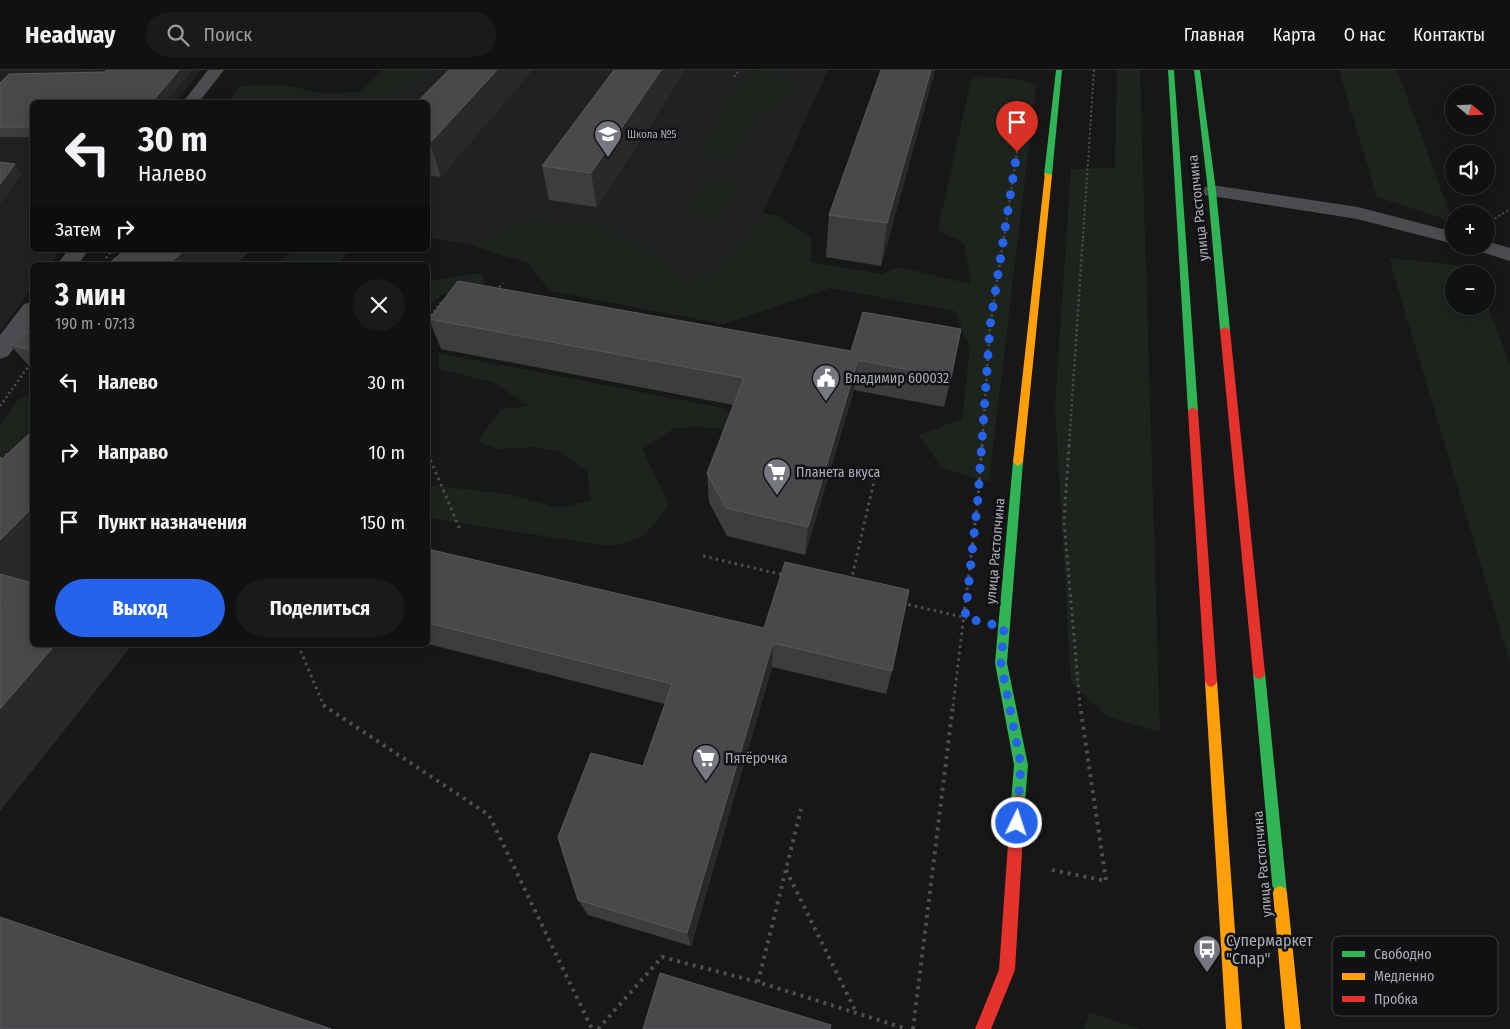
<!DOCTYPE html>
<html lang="ru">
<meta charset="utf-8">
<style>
body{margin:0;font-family:"Fira Sans Condensed",sans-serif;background:#1a1a1a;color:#f1f3f6;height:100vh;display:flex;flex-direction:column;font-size:19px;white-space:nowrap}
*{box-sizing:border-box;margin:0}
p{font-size:16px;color:#9c9d9f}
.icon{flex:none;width:28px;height:28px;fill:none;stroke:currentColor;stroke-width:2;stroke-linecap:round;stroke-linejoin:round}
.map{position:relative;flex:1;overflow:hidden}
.drawer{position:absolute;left:30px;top:192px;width:400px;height:385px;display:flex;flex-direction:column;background:#111;border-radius:8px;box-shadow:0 2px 12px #0003,0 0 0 1px #303131}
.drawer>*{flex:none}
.banner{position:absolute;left:30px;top:30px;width:400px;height:152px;border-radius:8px;box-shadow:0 2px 12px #0003,0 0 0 1px #303131;background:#111;color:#f1f3f6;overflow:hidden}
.needle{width:32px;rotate:109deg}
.controls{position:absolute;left:1445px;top:15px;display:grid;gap:10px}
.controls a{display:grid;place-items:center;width:50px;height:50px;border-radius:50%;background:#111;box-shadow:0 2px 12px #0003,0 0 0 1px #303131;font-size:25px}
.pin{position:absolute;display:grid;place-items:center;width:42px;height:42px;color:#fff;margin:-51px -21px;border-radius:50% 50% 50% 0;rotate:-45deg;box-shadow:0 0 5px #0007}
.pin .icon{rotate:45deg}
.me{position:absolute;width:55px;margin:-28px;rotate:4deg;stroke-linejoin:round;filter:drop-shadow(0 0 4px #0008)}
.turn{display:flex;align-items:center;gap:18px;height:105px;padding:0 25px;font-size:22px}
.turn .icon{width:65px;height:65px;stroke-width:2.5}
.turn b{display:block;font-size:35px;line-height:42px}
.then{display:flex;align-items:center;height:48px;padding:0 25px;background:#0003;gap:10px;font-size:19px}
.round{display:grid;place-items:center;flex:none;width:52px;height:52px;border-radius:26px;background:#1a1a1a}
.head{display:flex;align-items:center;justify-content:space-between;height:85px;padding:0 25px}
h1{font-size:30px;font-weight:700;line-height:38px}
.button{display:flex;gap:10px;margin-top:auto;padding:10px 25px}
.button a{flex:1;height:58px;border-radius:30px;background:#2563eb;color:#fff;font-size:20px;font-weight:700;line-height:58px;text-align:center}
.button a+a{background:#1a1a1a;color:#f1f3f6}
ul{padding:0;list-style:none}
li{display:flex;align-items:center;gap:15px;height:70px;padding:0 25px}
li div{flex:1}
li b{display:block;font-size:19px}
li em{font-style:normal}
header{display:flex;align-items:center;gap:30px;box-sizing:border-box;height:70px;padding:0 25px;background:#111;border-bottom:1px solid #303131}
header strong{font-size:24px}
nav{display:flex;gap:28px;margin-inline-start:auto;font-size:18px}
.search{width:350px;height:45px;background:#1a1a1a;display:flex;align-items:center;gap:12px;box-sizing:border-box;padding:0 18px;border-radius:28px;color:#9c9d9f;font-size:19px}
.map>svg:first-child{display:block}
.built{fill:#212123}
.green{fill:#1d241e}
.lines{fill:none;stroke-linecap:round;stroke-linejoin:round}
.path-far3{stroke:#4d4e52;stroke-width:2;stroke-dasharray:2 2.5;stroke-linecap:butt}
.path-far2{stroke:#4d4e52;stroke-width:2.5;stroke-dasharray:2 3;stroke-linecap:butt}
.path-far1{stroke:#4d4e52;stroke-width:3;stroke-dasharray:2.5 4;stroke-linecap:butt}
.path{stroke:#4d4e52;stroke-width:4;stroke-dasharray:3 5;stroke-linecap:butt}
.street{fill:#4b4c50;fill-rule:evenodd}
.fast{fill:#30b455;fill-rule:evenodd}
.slow{fill:#ff9f0a;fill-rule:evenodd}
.jam{fill:#e5322d;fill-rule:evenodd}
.wall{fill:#3d3d3f}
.shaded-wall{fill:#29292a}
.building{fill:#49494c;stroke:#58595d}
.route{stroke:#2563eb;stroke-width:9;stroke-dasharray:0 16.2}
.labels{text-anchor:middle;stroke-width:5;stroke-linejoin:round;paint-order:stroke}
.far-poi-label{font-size:11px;fill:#a8adb8;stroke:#111113;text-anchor:start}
.street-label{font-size:14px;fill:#a8adb8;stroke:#111113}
.poi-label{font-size:14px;fill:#a8adb8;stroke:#111113;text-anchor:start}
.near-poi-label{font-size:16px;fill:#a8adb8;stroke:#111113;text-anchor:start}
.key{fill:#111113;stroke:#3e4045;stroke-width:1}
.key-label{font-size:14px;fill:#a8adb8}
</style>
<header>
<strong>Headway</strong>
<div class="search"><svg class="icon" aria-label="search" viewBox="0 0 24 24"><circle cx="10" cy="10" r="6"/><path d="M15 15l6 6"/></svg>Поиск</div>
<nav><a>Главная</a><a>Карта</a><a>О нас</a><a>Контакты</a></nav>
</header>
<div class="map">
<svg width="1510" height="959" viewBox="0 0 1510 959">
<rect width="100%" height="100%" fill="#171717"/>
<path class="built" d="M0,0h201l-25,32h-144v148h29l-11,15h-18v23l-32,43z
M402,0h426l-98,215 -302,-47v-136h-199l11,-16 132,12z"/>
<path class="green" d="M383,0h56l-58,32 -128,-3 -19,-3 6,-10 44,-1 36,8 40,-1z
M747,0l50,6 -22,40 -19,-2 -25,46 -33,-5z
M1117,0h23l20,662 -52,-15 -37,-35 -16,-276 16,-237 44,-1z
M1339,0h58l56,152 -76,-25z
M980,6l42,4 14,5 -47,397 -47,-14 -23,-33 43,-16 8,-70 -15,-38 -125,-23 -107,36 -173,-33 -22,-28 -62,-19 67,-25 66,5 52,25 34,29 28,-5 47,-53 3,-7 15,3 33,22v24l71,12 17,-7 72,17 -6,-40 -27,-14 33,-150z
M705,109l34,5 -18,36 -36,-6z
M294,180h55l-11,15h-62z
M1389,188l84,9 3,7h-22v32h32v-4l24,62v298z
M481,203l4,13 -43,9 -14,11v-25z
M439,283l284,55 22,11 -9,12 -33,-4 -28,1 -33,21 27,55c-21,28 -25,38 -62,42l-179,-28v-33l79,9 52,14 32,-8 -4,-29 -28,-19 -23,-5 -40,2 -18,-8 23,-32 28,-3 -36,-24 -54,-13z
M32,326v91l-32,29v-90l20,-29z
M1089,942l50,17h-55z"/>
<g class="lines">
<path class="path-far3" d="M734,7l5,-7
M1491,151l19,-12
M1004,168l20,-133
M1083,168l11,-168"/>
<path class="path-far2" d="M106,188l6,-8
M496,221l7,-8
M428,250l14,-19 3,1
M0,336l28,-39
M982,376l8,-120 14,-90
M1069,376l14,-210"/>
<path class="path-far1" d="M1069,375l-5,76 16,185
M428,384l33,78
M0,389l8,-5
M703,486l81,19
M851,511l24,-104
M902,533l65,15
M298,575l26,61
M953,636l25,-208 4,-53"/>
<path class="path" d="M323,635l166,110 103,214
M786,800l70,142
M1052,800l54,11 -26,-176
M758,912l43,-173
M598,959l64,-72 96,25 149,47
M913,959l40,-324"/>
<path class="street" d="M208,0h16l-25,32h-16z
M1212,115l146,22 96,25v12l-97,-25 -152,-24 -2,-4 2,-4z
M1486,171l24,7v13l-35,-11 -3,-4h14z
M68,180h20l-10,15h-21z
M32,232v22l-24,32 -8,3v-24l24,-31z"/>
<path class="fast" d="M1056,0h6l-10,105 -4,2 -4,-2z
M1168,0h6l24,341 -5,4 -5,-4z
M1194,0h6l16,121 14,139 -5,3 -5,-3 -12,-139z
M1018,388l5,4 -16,201 21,102 -3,37 -2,5 -5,2 -5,-2 -2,-5 3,-37 -19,-102 18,-201z
M1259,597l4,2 2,4 22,220 -2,5 -5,2 -5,-2 -2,-5 -20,-220 2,-4z"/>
<path class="slow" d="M1045,103l7,2 -29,287 -5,4 -5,-4z
M1211,605l4,2 2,4 25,348h-16l-21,-348 2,-4z
M1280,816l5,2 2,5 14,136h-16l-12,-136 2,-5z"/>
<path class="jam" d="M1225,257l5,3 35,343 -2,4 -4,2 -4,-2 -2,-4 -33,-343z
M1193,337l5,4 19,270 -2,4 -4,2 -4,-2 -2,-4 -17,-270z
M1018,725l5,2 2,5 -10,168 -24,59h-16l24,-59 12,-168 2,-5z"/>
</g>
<path class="wall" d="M107,0h85l-27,32h-133v35h-32v-54l105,-11z
M935,0l-54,196 -55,-9 3,-42z
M683,4l-86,133 -48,-7 -7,-34z
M428,32l13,75 -13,-2z
M458,211l493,97 -7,29 -90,-17 -49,165 -78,-19 -18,-34 -2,-29 26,-68 -292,-56 -12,-30z
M32,257v42l-22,-24z
M428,479l464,122 -6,23 -114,-27 -81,279 -103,-31 -10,-15 65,-134 22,-62 -237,-60z"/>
<path class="shaded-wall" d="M179,0h13l-27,32h-13z
M497,0h36l-92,107 -11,-34z
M661,0h22v4l-86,133 -6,-34z
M931,0h4l-54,196 6,-43z
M15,94l7,10 -22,30v-20z
M185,180h66l-16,15h-67z
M858,290l-4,30 -49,165 3,-28z
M32,438v88l-32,-7v-49z
M773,573l-1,24 -81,279 -4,-13z
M55,575h77l-132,166v-102z
M0,847l28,9 306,103h-3z"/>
<path class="building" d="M107,0h72l-27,32h-120v25h-32v-44l9,-9 96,-2z
M449,0h48l-67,73h-2v-41h-11z
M614,0h47l-70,103 -49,-7z
M881,0h50l-44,153 -58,-8z
M0,92l15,2 -15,20z
M125,180h60l-17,15h-61z
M458,211l393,70 12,-39 98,17 -10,49 -93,-18 -50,167 -82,-19 -19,-35 37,-95 -315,-59z
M32,257v23l-22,-5z
M32,361v77l-32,32v-79z
M428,479l336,79 21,-66 124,28 -17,81 -119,-28 -86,290 -109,-33 -20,-63 33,-84 52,13 29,-82 -244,-61z
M0,504l32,9v62h23l-55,64v-103l1,-1h-1z
M0,847l331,112h-331z
M660,903l171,52 -1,4h-187z"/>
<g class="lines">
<path class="route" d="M1017,753l4,-58 -20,-102 3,-36 -39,-9 13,-120 12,-172 27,-174"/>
</g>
<defs>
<g id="school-pin" transform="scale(1.4375)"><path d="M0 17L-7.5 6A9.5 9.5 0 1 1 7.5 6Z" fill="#757880" stroke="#111113"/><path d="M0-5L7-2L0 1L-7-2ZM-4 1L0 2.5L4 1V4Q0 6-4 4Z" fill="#fff"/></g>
<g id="civic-pin" transform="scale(1.4375)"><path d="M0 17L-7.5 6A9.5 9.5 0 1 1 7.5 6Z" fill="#757880" stroke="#111113"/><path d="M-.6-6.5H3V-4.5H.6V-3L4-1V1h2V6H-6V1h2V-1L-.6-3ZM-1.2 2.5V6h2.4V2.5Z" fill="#fff"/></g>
<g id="supermarket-pin" transform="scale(1.4375)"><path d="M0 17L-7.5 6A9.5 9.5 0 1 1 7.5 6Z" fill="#757880" stroke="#111113"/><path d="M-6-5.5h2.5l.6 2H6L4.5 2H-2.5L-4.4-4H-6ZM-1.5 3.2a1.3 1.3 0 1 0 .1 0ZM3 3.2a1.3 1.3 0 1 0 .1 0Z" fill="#fff"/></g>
<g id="bus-pin" transform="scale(1.4375)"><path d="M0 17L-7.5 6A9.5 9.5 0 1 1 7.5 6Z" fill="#757880" stroke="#111113"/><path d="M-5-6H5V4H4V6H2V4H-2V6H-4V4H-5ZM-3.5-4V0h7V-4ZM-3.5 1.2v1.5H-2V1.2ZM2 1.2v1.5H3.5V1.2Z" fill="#fff"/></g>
</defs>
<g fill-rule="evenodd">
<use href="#school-pin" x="608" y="64"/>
<use href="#civic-pin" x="826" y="308"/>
<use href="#supermarket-pin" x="777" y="402"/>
<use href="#supermarket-pin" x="706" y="688"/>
<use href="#bus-pin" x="1207" y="879"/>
</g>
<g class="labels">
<g class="far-poi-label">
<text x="627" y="68">Школа №5</text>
</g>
<g class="street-label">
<text transform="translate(1198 138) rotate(-96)" y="5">улица Растопчина</text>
<text transform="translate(995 481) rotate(-85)" y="5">улица Растопчина</text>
<text transform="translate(1262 794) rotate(-95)" y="5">улица Растопчина</text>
</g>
<g class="poi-label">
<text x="845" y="313">Владимир 600032</text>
<text x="796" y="407">Планета вкуса</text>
<text x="725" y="693">Пятёрочка</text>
</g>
<g class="near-poi-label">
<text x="1226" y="876">Супермаркет<tspan x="1226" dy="18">"Спар"</tspan></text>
</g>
</g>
<rect x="1332" y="866" width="166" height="80" rx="8" class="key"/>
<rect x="1342" y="881" width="23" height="6" fill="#30b455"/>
<rect x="1342" y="903" width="23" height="7" fill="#ff9f0a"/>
<rect x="1342" y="926" width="23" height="6" fill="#e5322d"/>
<g class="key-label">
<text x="1374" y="889">Свободно</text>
<text x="1374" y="911">Медленно</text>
<text x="1374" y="934">Пробка</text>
</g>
</svg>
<div class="controls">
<a><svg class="needle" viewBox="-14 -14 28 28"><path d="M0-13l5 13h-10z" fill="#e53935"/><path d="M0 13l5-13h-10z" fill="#9c9d9f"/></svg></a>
<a><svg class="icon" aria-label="sound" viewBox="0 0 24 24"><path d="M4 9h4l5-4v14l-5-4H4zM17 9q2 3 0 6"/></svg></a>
<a>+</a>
<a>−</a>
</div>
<div class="pin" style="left:1017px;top:82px;background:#d93025"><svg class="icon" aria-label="arrive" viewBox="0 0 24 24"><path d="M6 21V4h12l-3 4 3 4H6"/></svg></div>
<svg class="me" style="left:1017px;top:753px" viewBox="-20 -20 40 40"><circle r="17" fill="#2563eb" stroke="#fff" stroke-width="3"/><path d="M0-11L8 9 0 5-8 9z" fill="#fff"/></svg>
<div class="banner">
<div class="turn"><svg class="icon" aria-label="left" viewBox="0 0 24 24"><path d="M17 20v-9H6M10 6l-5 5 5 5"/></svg><div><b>30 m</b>Налево</div></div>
<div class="then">Затем<svg class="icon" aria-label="right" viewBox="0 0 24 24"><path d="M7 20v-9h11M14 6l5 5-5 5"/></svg></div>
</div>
<section class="drawer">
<div class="head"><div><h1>3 мин</h1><p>190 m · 07:13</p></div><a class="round"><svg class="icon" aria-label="close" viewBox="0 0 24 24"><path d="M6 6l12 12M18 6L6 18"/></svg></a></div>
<ul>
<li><svg class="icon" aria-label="left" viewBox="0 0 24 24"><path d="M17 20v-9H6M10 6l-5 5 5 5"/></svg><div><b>Налево</b></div><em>30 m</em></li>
<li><svg class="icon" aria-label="right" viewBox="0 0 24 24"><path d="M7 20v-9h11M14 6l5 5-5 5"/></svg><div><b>Направо</b></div><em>10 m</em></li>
<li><svg class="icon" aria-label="arrive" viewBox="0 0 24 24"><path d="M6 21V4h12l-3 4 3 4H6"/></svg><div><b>Пункт назначения</b></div><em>150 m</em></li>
</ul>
<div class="button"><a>Выход</a><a>Поделиться</a></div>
</section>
</div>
